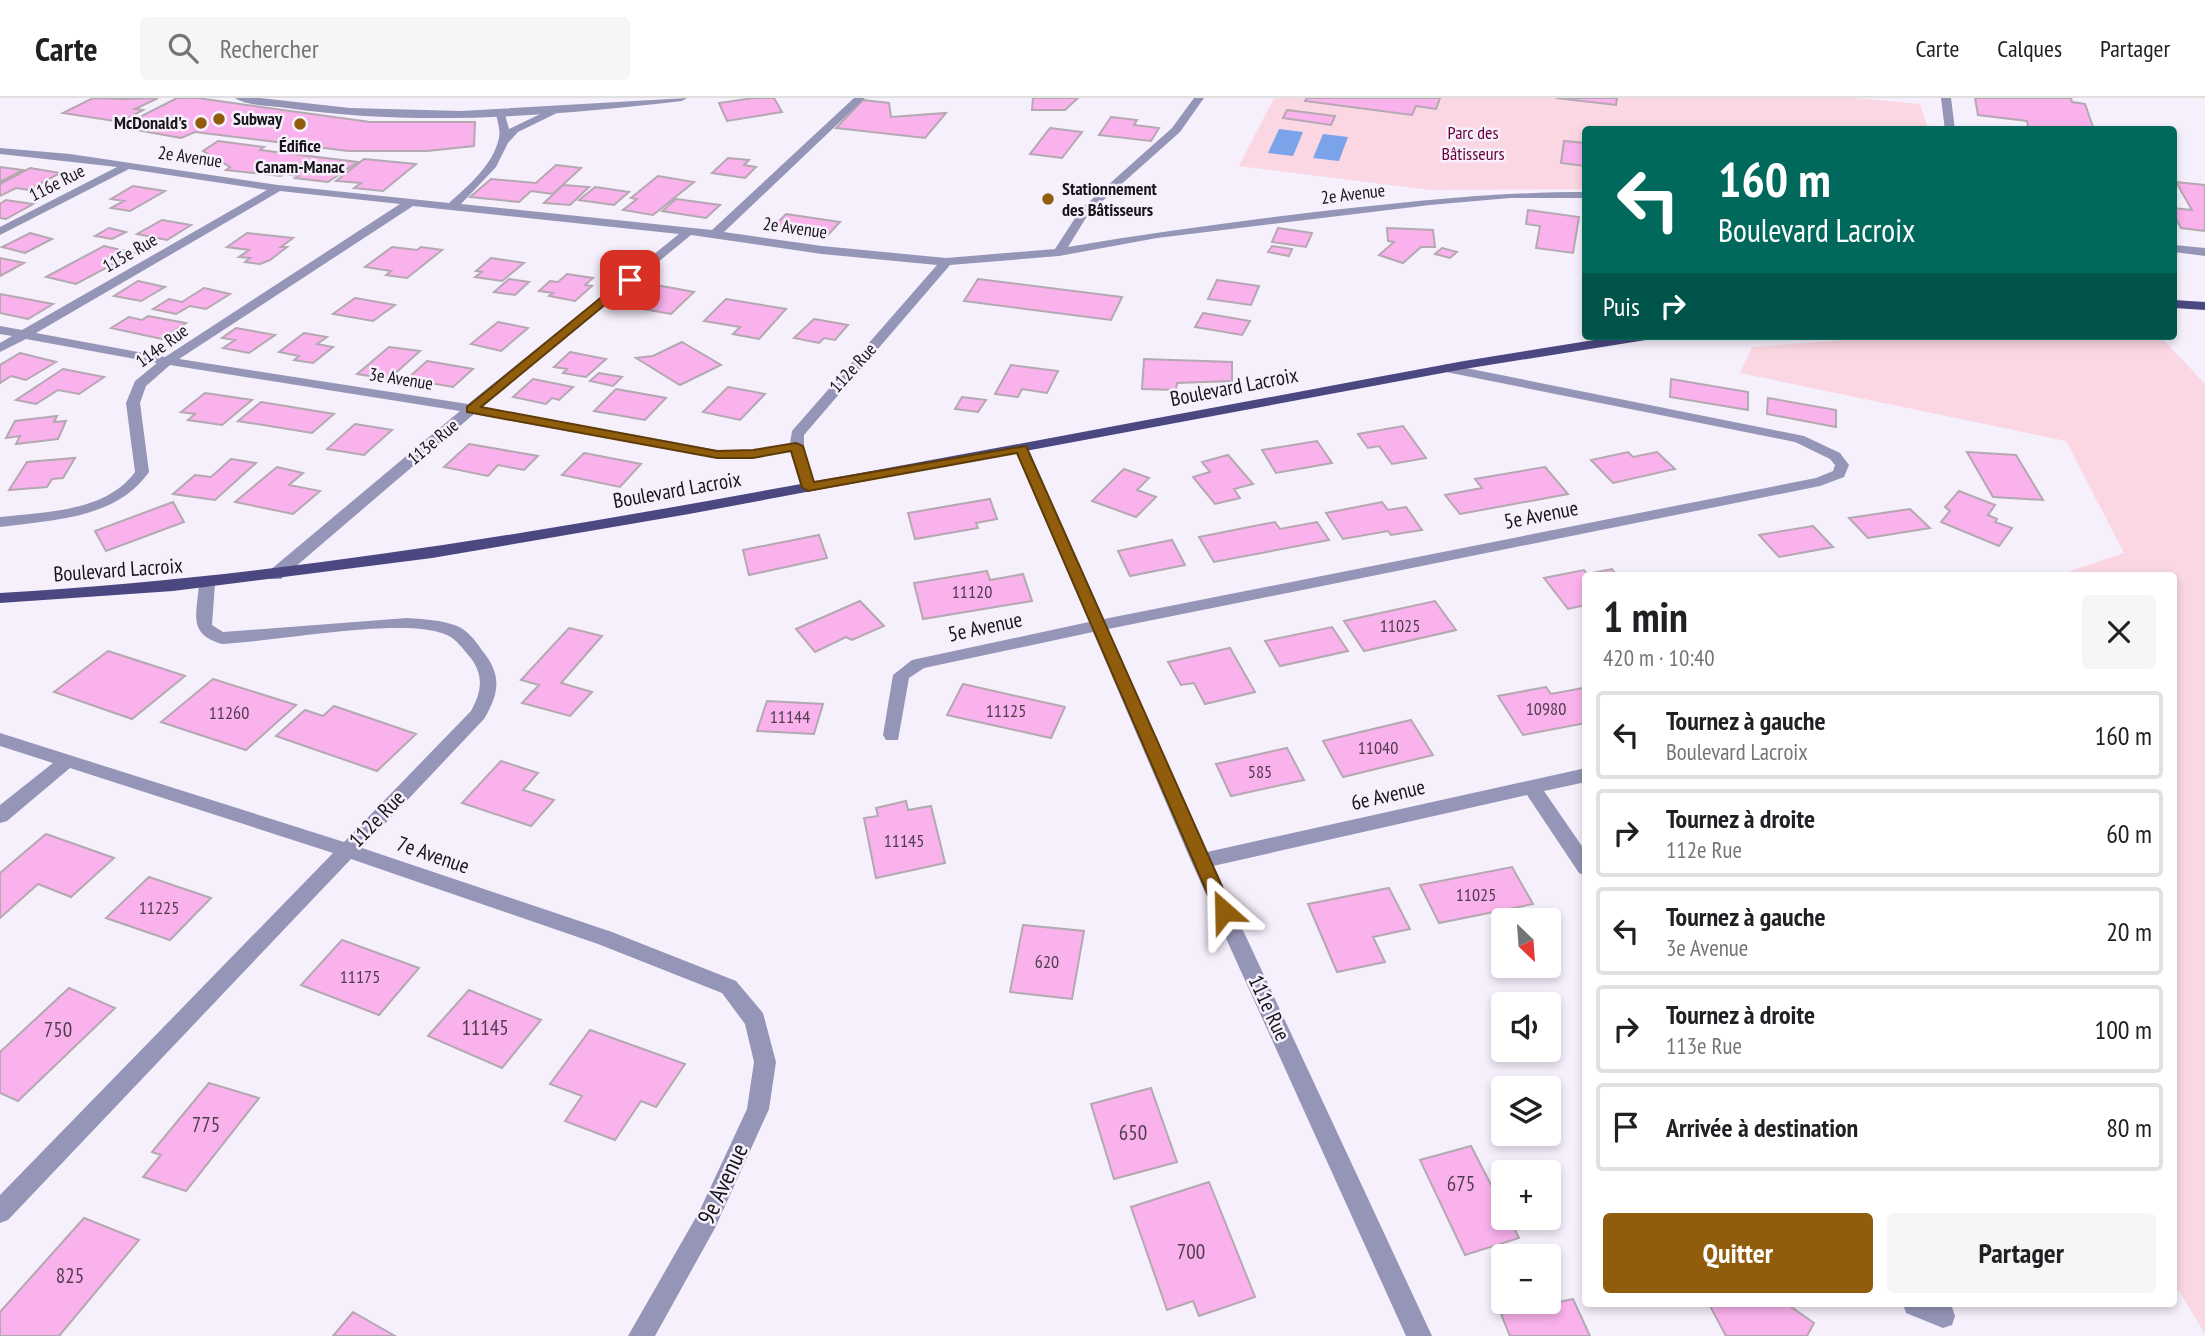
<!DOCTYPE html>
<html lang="fr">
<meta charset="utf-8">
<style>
body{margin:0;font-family:"PT Sans Narrow",sans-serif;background:#f6f6f6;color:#202124;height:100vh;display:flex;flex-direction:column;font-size:26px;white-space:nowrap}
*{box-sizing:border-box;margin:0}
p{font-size:23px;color:#757577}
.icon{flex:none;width:38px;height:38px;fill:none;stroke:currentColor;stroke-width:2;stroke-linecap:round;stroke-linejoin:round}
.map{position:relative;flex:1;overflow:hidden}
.details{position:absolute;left:1582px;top:474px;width:595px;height:735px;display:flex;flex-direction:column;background:#fff;border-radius:7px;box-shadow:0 4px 10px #0003}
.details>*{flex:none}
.top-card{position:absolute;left:1582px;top:28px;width:595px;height:214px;border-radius:7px;box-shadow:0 4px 10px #0003;background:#00695c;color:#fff;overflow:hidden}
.needle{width:46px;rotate:155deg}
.controls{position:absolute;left:1491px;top:810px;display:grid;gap:14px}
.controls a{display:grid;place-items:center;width:70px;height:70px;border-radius:7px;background:#fff;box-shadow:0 4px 10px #0003;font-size:35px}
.pin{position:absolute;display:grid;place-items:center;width:60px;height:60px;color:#fff;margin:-30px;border-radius:14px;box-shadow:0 4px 10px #0006}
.me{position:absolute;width:77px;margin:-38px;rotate:335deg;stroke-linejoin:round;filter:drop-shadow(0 0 5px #0008)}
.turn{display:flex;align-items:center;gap:24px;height:147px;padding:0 21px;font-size:32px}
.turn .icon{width:91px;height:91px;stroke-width:2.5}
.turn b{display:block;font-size:49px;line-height:60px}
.then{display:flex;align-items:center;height:66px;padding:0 21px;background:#0003;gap:14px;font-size:26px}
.round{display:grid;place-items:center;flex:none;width:74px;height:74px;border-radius:7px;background:#f6f6f6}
.summary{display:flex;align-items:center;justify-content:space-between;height:119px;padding:0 21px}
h1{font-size:42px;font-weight:600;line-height:52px}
.primary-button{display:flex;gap:14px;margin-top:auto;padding:14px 21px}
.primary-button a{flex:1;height:80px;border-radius:7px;background:#905d0d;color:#fff;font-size:28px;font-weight:600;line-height:80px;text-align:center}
.primary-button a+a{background:#f6f6f6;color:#202124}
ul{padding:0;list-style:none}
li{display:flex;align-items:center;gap:21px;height:88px;margin:0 14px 10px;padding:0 7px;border:4px solid #e0e0e0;border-radius:7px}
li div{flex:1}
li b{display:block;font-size:26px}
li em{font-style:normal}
header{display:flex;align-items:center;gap:42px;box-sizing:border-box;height:98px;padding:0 35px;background:#fff;border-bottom:2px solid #e0e0e0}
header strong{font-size:33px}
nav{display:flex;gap:38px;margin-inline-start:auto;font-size:24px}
.search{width:490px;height:63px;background:#f6f6f6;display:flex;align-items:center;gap:18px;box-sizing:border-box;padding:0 24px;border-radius:7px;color:#757577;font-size:26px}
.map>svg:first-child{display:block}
.green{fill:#fad7e2}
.water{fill:#7ba3e9}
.building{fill:#fab2ed;stroke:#b4a8b1;stroke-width:2}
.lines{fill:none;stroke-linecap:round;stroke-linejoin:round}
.minor{fill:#9595b7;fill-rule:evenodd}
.tertiary{fill:#9595b7;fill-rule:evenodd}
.primary{fill:#4b4781;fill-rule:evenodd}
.route{fill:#905d0d;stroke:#5e3c08;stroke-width:2}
.poi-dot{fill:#905d0d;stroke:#f6effc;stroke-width:2.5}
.labels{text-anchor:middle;stroke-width:5;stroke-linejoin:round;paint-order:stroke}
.far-poi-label{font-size:18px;font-weight:bold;fill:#171519;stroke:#f6effc;text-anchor:start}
.far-park-label{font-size:18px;fill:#6a0038;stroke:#f6effc}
.far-street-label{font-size:18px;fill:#171519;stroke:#f6effc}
.number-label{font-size:18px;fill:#503c4e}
.street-label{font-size:21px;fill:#171519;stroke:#f6effc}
.near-number-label{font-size:21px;fill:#503c4e}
.near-street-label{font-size:24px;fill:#171519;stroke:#f6effc}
</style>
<header>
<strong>Carte</strong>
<div class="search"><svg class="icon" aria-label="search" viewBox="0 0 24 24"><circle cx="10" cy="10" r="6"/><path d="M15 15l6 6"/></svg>Rechercher</div>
<nav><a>Carte</a><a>Calques</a><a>Partager</a></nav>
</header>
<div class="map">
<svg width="2205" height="1238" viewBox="0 0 2205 1238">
<rect width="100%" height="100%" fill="#f6effc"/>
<path class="green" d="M1274,0h581l65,6 8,25 -342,1 -1,59 -155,1 -191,-24z
M1898,238h262l45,48v950l-25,-42 -6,-2v-714h-119l69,-23 -58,-112 -326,-68 12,-26z"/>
<path class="water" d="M1279,31l24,3 -10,24 -25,-3z
M1323,36l25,3 -9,24 -26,-3z"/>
<path class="building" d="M93,0l31,1 34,-1 -23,11 8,1 -22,12 -58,-9z
M177,0h20l173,24h105l-1,24 -47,5h-79l-153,-19 -14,6 -61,-11z
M754,0h20l8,14 -55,9 -8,-18z
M1033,0h45l-13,12h-33z
M1307,0h133l-4,11 -20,-3 -4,9 -107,-14z
M1556,0h61l-1,7z
M1975,0h96l1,4 13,2 8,23 -64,3 -2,-9 -49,-6z
M863,2l26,3 2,14 55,-4 -21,25 -89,-10z
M1287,12l48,6 -4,9 -48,-7z
M1111,19l26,3 -3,5 25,3 -8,13 -52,-6z
M1050,30l32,4 -20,26 -32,-4z
M218,43l46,6 -4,3 98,12 -30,20 -33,-4 3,-2 -14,-2 -3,2 -55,-6 4,-3 -27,-16z
M1564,43l22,2v23l-25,-3z
M728,60l21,2 -5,5 12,2 -11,11 -33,-5z
M364,61l52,5 -33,27 -29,-3 7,-5 -25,-2z
M556,67l25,3 -28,26 -22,-3 -12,11 -49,-5 21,-18 45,4z
M0,69l23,3 -23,12z
M30,70l30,5 -31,17 -13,-2 -16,8v-12z
M658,78l36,6 -41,33 -30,-5 14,-11 -6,-1z
M2176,84l29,3v46l-24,-3 -7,-13v-7l18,2z
M563,87l26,2 -19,18 -26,-2z
M133,88l32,5 -35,20 -19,-3 13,-7 -13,-2z
M595,89l34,5 -15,13 -35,-5z
M676,101l44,6 -14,13 -44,-7z
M6,102l27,4 -27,15 -6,-1v-14z
M1528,112l51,7 -6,36 -37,-5 4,-22 -14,-2z
M786,116l54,8 -14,15 -55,-8z
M162,122l29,5 -24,15 -30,-6z
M109,130l17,4 -14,7 -17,-3z
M1278,130l34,5 -6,14 -34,-5z
M1387,130l46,2 2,17h-14l-18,16 -24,-8 15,-13 -6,-1z
M30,135l22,6 -27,14 -23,-6z
M247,135l46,5 -12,9h6l-17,13 -10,4 -15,-2 5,-4 -11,-1 10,-7 -22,-3z
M104,148l30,7 -58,31 -30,-7z
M1272,148l20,3 -3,7 -21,-4z
M392,149l25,3 4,-3 21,3 -35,28 -21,-3 5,-4 -26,-4z
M1442,150l15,4 -7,6 -15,-4z
M0,160l24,5 -24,13z
M491,160l33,5 -22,18 -27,-4 7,-5 -6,-1z
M567,176l26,4 -8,7 7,1 -17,15 -26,-5 4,-3 -14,-2 11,-10 8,1z
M509,181l20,3 -14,13 -21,-3z
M978,181l144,18 -11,23 -147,-19z
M1217,182l42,6 -8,19 -43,-6z
M138,183l27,6 -24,14 -27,-5z
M656,187l38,7 -23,22 -44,-8 15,-14 5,1z
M204,190l26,6 -24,15 -16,-3 -14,8 -23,-5 16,-10 13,3z
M0,196l53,10 -25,15 -28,-6z
M355,200l40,7 -22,16 -40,-7z
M726,201l60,10 -27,30 -26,-5 7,-7 -36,-6z
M1203,215l47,8 -8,14 -47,-8z
M148,218l38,7 -24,16 -51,-11 18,-11 13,3z
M814,221l34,6 -13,15 -11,-2 -5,5 -25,-5z
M498,224l30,6 -27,23 -30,-7z
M236,230l39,7 -26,18 -26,-5 12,-8 -13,-2z
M304,235l23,4 -10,7 16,3 -20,16 -19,-3 5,-4 -20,-4z
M682,244l39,23 -41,20 -44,-27 17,-2z
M389,249l31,4 -31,28 -32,-5z
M570,254l36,7 -20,18 -23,-4 4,-4 -13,-2z
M20,255l36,9 -30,18 -15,-4 -11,7v-18z
M1144,261l88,3v19l-55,2 -1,7 -34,-1z
M427,263l46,8 -20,18 -46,-8z
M1011,267l47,6 -11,22 -25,-4 -4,8 -23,-3z
M63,271l41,8 -25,17 -21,-4 -22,14 -20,-4z
M599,275l23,4 -9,9 -23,-5z
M533,281l40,8 -14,13 -7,-2 -6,6 -33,-7z
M1671,281l77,13v18l-78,-13z
M728,289l37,7 -25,26 -37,-8z
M616,291l50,9 -21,22 -51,-9z
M205,295l47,7 -30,25 -34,-5 7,-6 -14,-2z
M962,299l24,3 -8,12 -23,-3z
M1768,300l68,12v17l-69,-13z
M261,304l73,12 -22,19 -74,-12z
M57,318l-3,6 12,-1 -8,18 -42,5 4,-8 -14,2 9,-17z
M355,326l37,6 -28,25 -37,-6z
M1403,328l23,32 -34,6 -13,-18 -11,2 -10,-14z
M1317,343l15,22 -56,10 -14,-23z
M469,346l69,12 -14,14 -26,-5 -10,11 -44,-9z
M1628,354l5,5 24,-5 18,17 -62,14 -22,-23z
M1967,354l49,3 27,45 -50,-3z
M584,355l57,11 -21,23 -58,-12z
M1228,357l25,29 -19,5 6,9 -25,6 -22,-27 17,-5 -8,-10z
M75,360l-12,20 -11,1 -5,8 -38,3 18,-28z
M231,361l25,4 -41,37 -42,-6 22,-19 16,2z
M277,369l26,6 -14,12 31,6 -27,23 -58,-12z
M1545,369l23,27 -108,20 -15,-19 37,-7 -7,-9z
M1124,371l25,9 -12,12 19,7 -20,20 -44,-16z
M1959,393l36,14 -7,10 9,4 -2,3 17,6 -13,18 -58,-24 9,-11 -5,-4z
M990,401l7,20 -21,4 2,5 -63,11 -7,-26z
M173,404l11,20 -78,29 -11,-20z
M1382,404l6,8 18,-3 16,23 -31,5 -3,-4 -45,8 -17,-26z
M1910,411l20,19 -62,10 -19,-20z
M1275,424l5,7 37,-7 12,18 -115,22 -15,-25z
M1813,428l20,21 -54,10 -20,-22z
M819,437l8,23 -78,17 -6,-25z
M1172,442l13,25 -55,11 -12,-25z
M1612,471l5,7h-31v29l-18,4 -24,-31 40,-8 3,4z
M987,473l3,9 33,-6 9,27 -109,18 -9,-36z
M860,503l24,25 -32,14 -6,-3 -31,15 -19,-23z
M1435,503l21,29 -92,21 -20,-30z
M1332,529l16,24 -68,15 -15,-25z
M569,530l33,8 -41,47 31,9 -22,24 -48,-13 17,-18 -18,-5z
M1230,550l25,44 -50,12 -11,-21 -13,2 -13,-23z
M108,553l77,25 -53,43 -78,-27z
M213,581l83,26 -50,45 -85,-28z
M963,586l102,23 -14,31 -104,-23z
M1546,589l5,7 32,-6 3,35 -63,12 -25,-39z
M767,603l56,3 -9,30 -57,-3z
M334,608l82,28 -39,37 -101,-35 29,-26 18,6z
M1411,622l22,35 -90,22 -20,-36z
M1287,650l17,32 -73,16 -15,-32z
M501,663l37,12 -15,17 31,10 -23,26 -69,-23z
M906,703l2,9 23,-4 14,57 -69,15 -12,-60 14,-2 -2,-8z
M46,736l68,24 -43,39 -33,-13 -38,34v-45z
M1512,769l21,37 -94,19 -19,-38z
M149,779l62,21 -41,42 -64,-22z
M1389,790l21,41 -37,8 12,25 -48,10 -29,-68z
M1023,827l61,6 -12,68 -62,-7z
M342,842l77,28 -40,47 -78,-30z
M69,890l46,20 -97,93 -18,-8v-41z
M469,892l72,30 -39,48 -74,-32z
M590,932l95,34 -29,43 -15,-6 -26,39 -50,-19 17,-25 -32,-12z
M209,985l50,15 -73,93 -43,-14 18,-22 -9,-3z
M1151,990l26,74 -63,17 -23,-75z
M1471,1048l32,62v10h6l10,20 -54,17 -45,-95z
M1209,1084l46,115 -56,19 -6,-15 -26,9 -36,-103z
M84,1120l55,22 -80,96h-59v-24z
M1573,1201l17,37h-80l-9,-22z
M1709,1206h78l27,19 -7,13h-81z
M353,1214l42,24h-62z"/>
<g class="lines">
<path class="minor" d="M854,0h11l-141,134 98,14 124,12 109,-9 26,-40 91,-81 22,-30h10l-24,34 -91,81 -21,34c82,-14 165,-25 247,-35 91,-10 179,-20 271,-20v6h-76l-80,7 -273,33 -98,18 -109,9 -146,170v21l11,31 -7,4 -7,-4 -11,-36 -37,7h-36l-243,-44 -193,165h-12l-2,-4 2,-4 191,-160 -290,-46 -24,21 -6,17 9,69c-33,47 -96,48 -149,55v-10c45,-5 106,-5 135,-45l-9,-69 9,-22 22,-18 -131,-24 -26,13v-9l12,-7 -12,-2v-8l22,4 245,-140 -138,-21 -129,66v-8l117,-60 -117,-13v-6l70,6 208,31 171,18c20,-18 44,-38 50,-65 2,-10 -3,-19 -3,-27h8l5,18 48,-23 4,1v4l-43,21 -10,11 -12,24 -35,37 251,26zM280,93l120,13 -235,153 -129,-24zM413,108l266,28 -211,170 -289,-45zM691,137l131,19 115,11 -145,166 -2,12 -37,7h-36l-235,-43z
M1941,0h10l4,32h-10z
M2174,147l31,3v8l-31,-4z
M1446,266l358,72 36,17 9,12 -5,12 -24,9 -712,143 99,223 379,-84v14l-42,9 42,61v24l-7,-3 -52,-78 -314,71 219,470h-26l-215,-475 -98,-229 -169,36 -15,10 -11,62h-12l-3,-5 10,-60 19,-15 177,-38 -75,-174 2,-3 5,-1 7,4 76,171 712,-141 17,-7 2,-6 -5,-6 -35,-17 -354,-71 -2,-3z
M207,481l8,5 -3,41 11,7 184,-14c17,1 34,2 50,8 10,4 18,14 24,23 21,25 19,43 3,70l-122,129 250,84 124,49 27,32 13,49 -7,47 -54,119 -60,108h-27l71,-124 48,-103 7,-47 -9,-38 -23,-31 -124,-49 -247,-85 -343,361 -8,3v-28l333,-342 -263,-85 -63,53 -7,2v-18l53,-42 -53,-17v-13l344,109 127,-131c11,-20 13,-36 -1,-54 -7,-8 -14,-18 -23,-22 -44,-19 -172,7 -225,9 -35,-10 -25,-30 -23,-60z
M1903,1206h41l8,3 3,9 -3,9 -9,3 -37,-15z"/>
<path class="tertiary" d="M235,0h25l90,10 111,3 226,-13 -5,3c-130,15 -265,26 -395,7 -15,-2 -40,-2 -52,-10z"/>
<path class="primary" d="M2174,202l31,2v8l-31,-2z
M1619,238h33l-6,4 -182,29 -775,145 -257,44 -259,33 -173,12v-10c266,-15 528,-59 790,-107 225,-41 449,-83 674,-125z"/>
</g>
<path class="route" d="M626,179l9,3 -154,127 236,44 36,-1 43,-7 7,3 11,36 212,-36 207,465 -3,5 -6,2 -6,-2 -3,-5 -198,-458 -209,38 -6,-4 -11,-36 -38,7h-36l-250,-46v-5z"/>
<g class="poi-dot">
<circle cx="219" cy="21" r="7"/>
<circle cx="201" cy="25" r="7"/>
<circle cx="300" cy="26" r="7"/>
<circle cx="1048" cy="101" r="7"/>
</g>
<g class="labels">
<g class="far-poi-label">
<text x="233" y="27">Subway</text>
<text x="187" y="31" text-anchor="end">McDonald's</text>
<text x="300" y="54" text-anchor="middle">Édifice<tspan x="300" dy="21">Canam-Manac</tspan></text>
<text x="1062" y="97">Stationnement<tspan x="1062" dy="21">des Bâtisseurs</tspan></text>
</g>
<g class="far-park-label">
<text x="1473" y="41">Parc des<tspan x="1473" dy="21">Bâtisseurs</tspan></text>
</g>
<g class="far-street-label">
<text transform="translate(190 59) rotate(8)" y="6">2e Avenue</text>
<text transform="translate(57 85) rotate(-27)" y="6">116e Rue</text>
<text transform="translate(1353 96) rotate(-7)" y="6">2e Avenue</text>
<text transform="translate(795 130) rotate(8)" y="6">2e Avenue</text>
<text transform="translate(130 155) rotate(-30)" y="6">115e Rue</text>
<text transform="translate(162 248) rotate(-36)" y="6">114e Rue</text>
<text transform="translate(853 270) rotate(-48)" y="6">112e Rue</text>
<text transform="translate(401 281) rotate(9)" y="6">3e Avenue</text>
<text transform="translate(433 344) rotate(-40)" y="6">113e Rue</text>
</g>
<g class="number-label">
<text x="972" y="500">11120</text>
<text x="1400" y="534">11025</text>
<text x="1546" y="617">10980</text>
<text x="1006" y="619">11125</text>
<text x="229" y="621">11260</text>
<text x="790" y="625">11144</text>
<text x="1378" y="656">11040</text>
<text x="1260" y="680">585</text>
<text x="904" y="749">11145</text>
<text x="1476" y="803">11025</text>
<text x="159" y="816">11225</text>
<text x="1047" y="870">620</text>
<text x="360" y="885">11175</text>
</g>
<g class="street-label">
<text transform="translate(1234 289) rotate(-11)" y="7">Boulevard Lacroix</text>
<text transform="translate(677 392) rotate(-10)" y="7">Boulevard Lacroix</text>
<text transform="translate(1541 417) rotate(-11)" y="7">5e Avenue</text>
<text transform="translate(118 472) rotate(-4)" y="7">Boulevard Lacroix</text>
<text transform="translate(985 529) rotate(-12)" y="7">5e Avenue</text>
<text transform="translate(1388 697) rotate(-13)" y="7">6e Avenue</text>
<text transform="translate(377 721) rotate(-46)" y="7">112e Rue</text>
<text transform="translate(433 757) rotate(19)" y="7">7e Avenue</text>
<text transform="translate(1269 910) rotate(65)" y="7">111e Rue</text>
</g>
<g class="near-number-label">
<text x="485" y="937">11145</text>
<text x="58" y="939">750</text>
<text x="206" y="1034">775</text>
<text x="1133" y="1042">650</text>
<text x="1461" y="1093">675</text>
<text x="1191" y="1161">700</text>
<text x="70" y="1185">825</text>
</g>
<g class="near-street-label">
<text transform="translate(723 1086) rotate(-65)" y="8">9e Avenue</text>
</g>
</g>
</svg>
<div class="controls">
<a><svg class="needle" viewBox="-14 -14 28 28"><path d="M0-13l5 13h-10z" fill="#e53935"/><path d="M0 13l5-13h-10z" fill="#757577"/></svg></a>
<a><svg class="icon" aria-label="sound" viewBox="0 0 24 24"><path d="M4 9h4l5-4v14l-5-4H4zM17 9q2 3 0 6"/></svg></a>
<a><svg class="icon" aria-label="layers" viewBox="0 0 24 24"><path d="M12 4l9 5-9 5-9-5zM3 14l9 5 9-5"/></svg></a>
<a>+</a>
<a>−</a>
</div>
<div class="pin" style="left:630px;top:182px;background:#d93025"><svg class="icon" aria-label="arrive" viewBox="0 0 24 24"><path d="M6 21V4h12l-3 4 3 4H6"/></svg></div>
<svg class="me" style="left:1224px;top:813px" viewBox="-20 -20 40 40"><path d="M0-17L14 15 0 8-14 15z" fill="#905d0d" stroke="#fff" stroke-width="4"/></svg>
<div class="top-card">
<div class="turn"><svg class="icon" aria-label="left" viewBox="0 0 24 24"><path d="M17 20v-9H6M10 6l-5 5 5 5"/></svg><div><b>160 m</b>Boulevard Lacroix</div></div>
<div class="then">Puis<svg class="icon" aria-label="right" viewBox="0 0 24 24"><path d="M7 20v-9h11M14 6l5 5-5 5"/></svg></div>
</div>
<section class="details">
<div class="summary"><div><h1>1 min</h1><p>420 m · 10:40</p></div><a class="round"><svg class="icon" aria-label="close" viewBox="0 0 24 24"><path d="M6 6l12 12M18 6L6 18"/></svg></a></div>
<ul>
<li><svg class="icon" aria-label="left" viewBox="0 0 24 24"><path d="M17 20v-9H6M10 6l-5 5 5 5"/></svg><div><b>Tournez à gauche</b><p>Boulevard Lacroix</p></div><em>160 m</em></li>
<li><svg class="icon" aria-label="right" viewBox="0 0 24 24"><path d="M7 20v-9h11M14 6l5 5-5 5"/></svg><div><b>Tournez à droite</b><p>112e Rue</p></div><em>60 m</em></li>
<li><svg class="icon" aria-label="left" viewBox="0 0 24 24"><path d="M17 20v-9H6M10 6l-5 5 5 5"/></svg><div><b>Tournez à gauche</b><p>3e Avenue</p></div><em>20 m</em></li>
<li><svg class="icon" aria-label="right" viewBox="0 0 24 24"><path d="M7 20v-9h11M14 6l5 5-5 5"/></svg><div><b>Tournez à droite</b><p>113e Rue</p></div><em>100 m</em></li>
<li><svg class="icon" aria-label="arrive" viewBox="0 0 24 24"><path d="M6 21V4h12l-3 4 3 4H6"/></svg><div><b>Arrivée à destination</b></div><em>80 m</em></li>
</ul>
<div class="primary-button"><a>Quitter</a><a>Partager</a></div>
</section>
</div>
